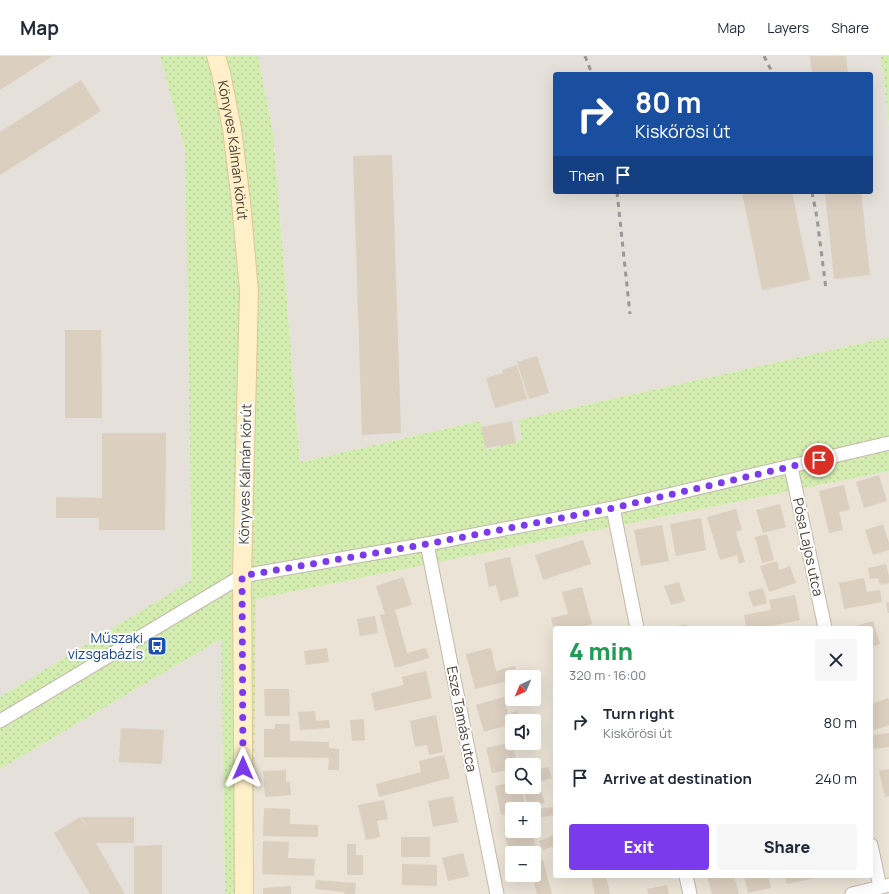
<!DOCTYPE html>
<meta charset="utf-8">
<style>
body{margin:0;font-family:Manrope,sans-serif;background:#f6f6f7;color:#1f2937;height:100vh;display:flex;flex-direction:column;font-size:15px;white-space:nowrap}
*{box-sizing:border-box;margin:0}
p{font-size:13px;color:#747a83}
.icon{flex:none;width:22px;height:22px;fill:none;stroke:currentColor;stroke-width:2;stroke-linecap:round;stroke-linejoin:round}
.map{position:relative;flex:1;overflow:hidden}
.details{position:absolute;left:553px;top:570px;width:320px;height:252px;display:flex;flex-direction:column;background:#fff;border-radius:4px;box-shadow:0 4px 16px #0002}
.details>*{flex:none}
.top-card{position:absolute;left:553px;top:16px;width:320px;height:122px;border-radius:4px;box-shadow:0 4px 16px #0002;background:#1a4fa0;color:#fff;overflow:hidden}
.needle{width:26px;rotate:224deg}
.controls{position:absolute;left:505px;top:614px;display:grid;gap:8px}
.controls a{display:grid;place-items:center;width:36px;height:36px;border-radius:4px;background:#fff;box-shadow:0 4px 16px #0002;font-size:20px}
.pin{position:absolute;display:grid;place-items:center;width:34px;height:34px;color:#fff;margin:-17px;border:2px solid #fff;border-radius:50%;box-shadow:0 1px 4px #0007}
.me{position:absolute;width:44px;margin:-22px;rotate:0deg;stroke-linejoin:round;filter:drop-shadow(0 0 3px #0008)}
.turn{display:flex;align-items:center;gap:14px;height:84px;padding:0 16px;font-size:18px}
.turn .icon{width:52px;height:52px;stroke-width:2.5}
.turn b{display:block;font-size:28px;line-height:34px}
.then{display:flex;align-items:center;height:38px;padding:0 16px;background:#0003;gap:8px;font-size:15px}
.round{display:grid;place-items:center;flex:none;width:42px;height:42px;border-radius:4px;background:#f6f6f7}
.overview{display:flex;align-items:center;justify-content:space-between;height:68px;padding:0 16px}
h1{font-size:24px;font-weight:800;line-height:30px;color:#1e9e55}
.primary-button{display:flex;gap:8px;margin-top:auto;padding:8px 16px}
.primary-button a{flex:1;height:46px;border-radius:4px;background:#7c3aed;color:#fff;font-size:16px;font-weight:800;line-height:46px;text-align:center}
.primary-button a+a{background:#f6f6f7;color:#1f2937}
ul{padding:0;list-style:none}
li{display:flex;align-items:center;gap:12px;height:56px;padding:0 16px}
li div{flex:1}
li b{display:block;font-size:15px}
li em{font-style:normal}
header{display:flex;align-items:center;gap:24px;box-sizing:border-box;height:56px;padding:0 20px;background:#fff;border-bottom:1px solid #e0e1e3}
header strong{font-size:19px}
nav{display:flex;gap:22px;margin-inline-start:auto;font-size:14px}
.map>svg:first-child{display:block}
.residential{fill:#eae3d6;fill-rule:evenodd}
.industrial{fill:#e5e0da;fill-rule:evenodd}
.grass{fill:url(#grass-dots)}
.building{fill:#dbcfc0}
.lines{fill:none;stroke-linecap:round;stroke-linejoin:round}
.street-casing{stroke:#c2b9aa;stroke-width:15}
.secondary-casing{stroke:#dcc697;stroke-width:20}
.street{stroke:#fff;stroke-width:13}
.secondary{stroke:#fff0c9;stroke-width:18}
.rail{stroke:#989898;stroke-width:3;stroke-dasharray:5 5;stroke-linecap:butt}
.route{stroke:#7c3aed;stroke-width:7;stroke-dasharray:0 12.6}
.labels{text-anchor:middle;stroke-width:4;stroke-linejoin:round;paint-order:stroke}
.street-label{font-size:14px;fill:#4a4136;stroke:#fff}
.transit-label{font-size:14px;fill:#164399;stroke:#fff;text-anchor:end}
</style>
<header>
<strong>Map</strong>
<nav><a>Map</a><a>Layers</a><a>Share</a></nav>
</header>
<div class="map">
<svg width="889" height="838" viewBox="0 0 889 838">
<defs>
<pattern id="grass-dots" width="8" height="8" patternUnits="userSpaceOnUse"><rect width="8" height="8" fill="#d3ecaf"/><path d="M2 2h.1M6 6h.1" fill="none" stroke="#b7cc97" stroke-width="1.8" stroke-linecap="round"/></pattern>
</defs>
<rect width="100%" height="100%" fill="#f5f1e9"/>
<path class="residential" d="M889,415v423h-636l3,-295zM555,572h316v248h-316zM512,621h22v22h-22zM512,665h22v22h-22zM512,709h22v22h-22zM512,753h22v22h-22zM512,797h22v22h-22z"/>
<path class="industrial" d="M0,0h160l25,93 7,432 -192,116z
M258,0h623l8,71v210l-371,83 4,19 -36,11 -6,-29 -180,41 -27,-330zM555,18h316v118h-316z
M221,583l4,255h-225v-125z"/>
<path class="grass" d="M160,0h98l15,76 27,330 180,-41 7,29 35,-11 -4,-19 371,-83v134l-633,128 -3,295h-28l-4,-255 -221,130v-72l192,-117 -7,-431z
M881,0h8v71z"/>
<path class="building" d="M0,0h53l-53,34z
M810,0h36l2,18h-36z
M81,24l20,31 -101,64v-43z
M392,99l9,278 -39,2 -9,-279z
M742,136h50l18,88 -48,10z
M825,136h36l9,83 -36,4z
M65,274h36l1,88h-37z
M537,300l12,37 -20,6 -12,-37z
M517,309l10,34 -32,9 -9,-30 17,-5 -1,-3z
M512,365l4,22 -31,5 -4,-21z
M102,377h64l-1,97h-66v-12h-43v-21l46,1z
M879,419l8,26 -23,7 -8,-26z
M844,429l6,25 -11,2 4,18 -14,3 -10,-42z
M780,448l6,23 -23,6 -7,-23z
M736,453l6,21 -6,2 9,30 -6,2 -2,-9 -17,5 -13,-43z
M701,462l5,32 -30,6 -6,-32z
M883,468l6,19v7l-16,5 -8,-25z
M662,469l7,36 -28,5 -7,-36z
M767,478l7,26 -12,3 -7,-26z
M583,484l8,24 -48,16 -8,-25z
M510,501l9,39 -19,5 -4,-16 -7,2 -5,-24z
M777,505l2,9 11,-4 6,17 -27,9 -9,-26z
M886,508l3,12v7l-9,2 -2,-7 -8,1 -2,-11z
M403,521l9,28 -17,5 12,43 19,-5 3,10 -34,10 -15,-53 5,-1 -9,-28z
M864,522l3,14 13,-2 2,12 -38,7 -5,-26z
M679,526l6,19 -14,4 -7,-19z
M582,531l10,37 -14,4h-23l-1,3 -3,-13 17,-4 -6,-22z
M763,532l4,15 -14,4 -5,-15z
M795,539l5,25 -38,8h-16l-2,-13 27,-5 -2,-10z
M889,546v11h-1l-2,-10z
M375,560l3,17 -18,3 -3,-17z
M873,565l7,23 -9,3v-19h-23z
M686,568l1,4h-14v-1z
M327,592l2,14 -23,3 -2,-14z
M491,592l5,23 19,-5 2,11h-5v3l-37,9 -9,-35z
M426,615l6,27 -57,13 -4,-18 33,-8 -2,-8z
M264,633h25l1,27h-25z
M504,641l4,17 9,-3 3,10h-8v3l-28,8 -8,-27z
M888,642l1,2v25l-17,6 -1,-2v-25z
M315,655l1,10 13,-1 1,8 -30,2 -2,-18z
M436,659l7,37 -14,3 -2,-10 -12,2 -5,-26z
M364,663l1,21 -13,1 -2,-21z
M275,668h15v17l39,1v6l10,1v21h-11l1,-12 -65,-1v-28h11z
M121,672l43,2 -2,34 -43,-2z
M889,677v14l-15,2 -2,-14z
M512,686l5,23h-5v4l-20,4 -6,-25z
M444,699l6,23 -71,19 -3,-13 45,-12 -2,-11z
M548,711l4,11 -18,5v-12z
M889,713v27l-4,1 -6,-26z
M286,714v12h4l1,13 -26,2 -2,-26z
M512,726v5h9l5,22h-14v4l-11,2 -6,-29z
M540,732l5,15 -16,5 -5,-15z
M453,740l5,26 -25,5 -5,-26z
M384,744l4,19 -11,2 3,16 -14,3 -8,-35z
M553,751l1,8 -15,3 -1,-9z
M264,752l26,1v15l28,1v12l-55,-1z
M80,761l9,15 -8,-15h53v26h-38l29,51h-35l-36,-61z
M512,771v4h21l3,19 -17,3h-7v1l-3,1 -5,-27z
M555,779v11l-12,4 -4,-9z
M401,781h29v20h-29z
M263,785l26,1 -1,16 27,1 -1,17 -52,-2z
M347,788h9v11h7v20h-16z
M162,789v49h-28v-48z
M463,797l6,23 -21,5 -6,-23z
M543,804l9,34h-15l-5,-19h2v-12z
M402,808l35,1v21l-35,-1z
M591,820h15l4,18h-15z
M707,820h27l5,18h-27z
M744,820h24l3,12 -23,5z
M785,820h34l1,1 -33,7z
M316,824l40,3 -1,11h-11l1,-2 -30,-3z
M667,829l2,9h-21l-1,-5z
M291,830v8h-28v-6z"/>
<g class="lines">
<g class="street-casing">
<path id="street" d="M791,411l34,161
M613,452l24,120
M427,488l70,350
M0,665l242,-145 185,-32 186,-36 276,-65
M871,789l9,42
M686,820l4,18
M852,838l37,-9"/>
</g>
<g class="secondary-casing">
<g id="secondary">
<path id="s1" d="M216,0l5,17 11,56 9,73 8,89 -7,285 2,318"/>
</g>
</g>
<use href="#street" class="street"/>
<use href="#secondary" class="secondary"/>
<path class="rail" d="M585,0l7,18
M764,0l9,18
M617,136l13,122
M812,136l5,26 9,71"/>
</g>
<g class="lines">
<path class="route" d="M243,712l-1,-192 185,-32 186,-36 206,-48"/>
</g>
<defs>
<g id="bus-square" transform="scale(1)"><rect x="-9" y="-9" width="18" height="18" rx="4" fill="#1a4fb4" stroke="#fff"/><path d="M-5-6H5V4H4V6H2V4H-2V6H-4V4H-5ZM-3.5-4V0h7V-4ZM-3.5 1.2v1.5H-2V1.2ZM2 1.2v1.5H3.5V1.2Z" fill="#fff"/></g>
</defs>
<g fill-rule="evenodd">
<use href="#bus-square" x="157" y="590"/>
</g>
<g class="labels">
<g class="street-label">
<text dy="5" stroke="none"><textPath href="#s1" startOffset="96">Könyves Kálmán körút</textPath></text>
<text transform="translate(245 418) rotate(-89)" y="5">Könyves Kálmán körút</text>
<text transform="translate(808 491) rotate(78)" y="5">Pósa Lajos utca</text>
<text transform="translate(462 663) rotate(79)" y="5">Esze Tamás utca</text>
</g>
<g class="transit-label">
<text x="143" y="587">Műszaki<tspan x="143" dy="16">vizsgabázis</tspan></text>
</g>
</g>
</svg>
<div class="controls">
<a><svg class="needle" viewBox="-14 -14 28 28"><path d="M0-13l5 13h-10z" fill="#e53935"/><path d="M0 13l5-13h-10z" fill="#747a83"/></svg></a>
<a><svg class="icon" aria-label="sound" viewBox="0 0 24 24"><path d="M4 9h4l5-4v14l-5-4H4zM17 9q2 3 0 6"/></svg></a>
<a><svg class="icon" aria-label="search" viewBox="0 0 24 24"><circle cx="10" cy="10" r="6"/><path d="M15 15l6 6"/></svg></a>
<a>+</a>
<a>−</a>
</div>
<div class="pin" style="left:819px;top:404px;background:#d93025"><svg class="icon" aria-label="arrive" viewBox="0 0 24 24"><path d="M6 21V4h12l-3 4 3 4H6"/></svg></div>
<svg class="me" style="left:243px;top:712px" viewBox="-20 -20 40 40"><path d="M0-17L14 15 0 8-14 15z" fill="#7c3aed" stroke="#fff" stroke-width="4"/></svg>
<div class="top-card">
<div class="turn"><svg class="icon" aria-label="right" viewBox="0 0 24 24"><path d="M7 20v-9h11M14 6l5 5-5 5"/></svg><div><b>80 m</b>Kiskőrösi út</div></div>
<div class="then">Then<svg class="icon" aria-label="arrive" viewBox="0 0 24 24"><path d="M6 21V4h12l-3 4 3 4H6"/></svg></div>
</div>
<section class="details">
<div class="overview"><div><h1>4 min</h1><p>320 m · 16:00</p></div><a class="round"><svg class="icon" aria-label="close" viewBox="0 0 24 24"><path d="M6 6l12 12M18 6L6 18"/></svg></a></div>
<ul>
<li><svg class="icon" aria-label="right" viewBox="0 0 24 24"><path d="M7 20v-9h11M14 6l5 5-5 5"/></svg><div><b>Turn right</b><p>Kiskőrösi út</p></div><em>80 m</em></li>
<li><svg class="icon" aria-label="arrive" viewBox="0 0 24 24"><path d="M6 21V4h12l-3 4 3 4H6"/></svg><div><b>Arrive at destination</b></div><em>240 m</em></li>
</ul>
<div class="primary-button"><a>Exit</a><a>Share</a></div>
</section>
</div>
